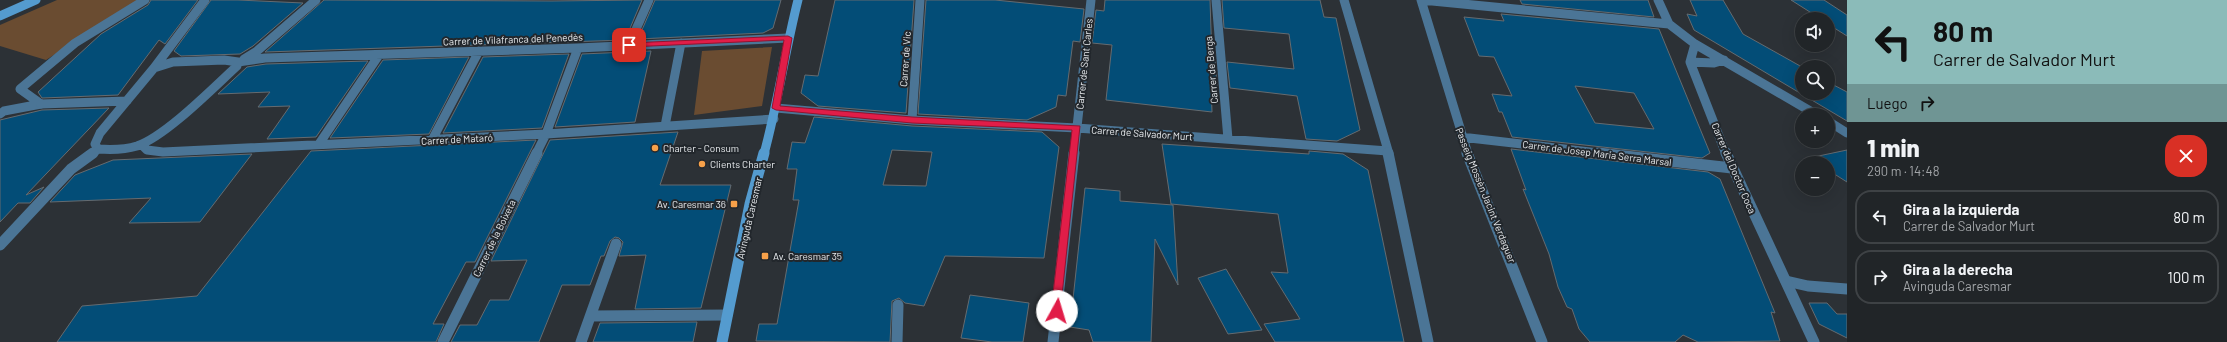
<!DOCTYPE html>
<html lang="es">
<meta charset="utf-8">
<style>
body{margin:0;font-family:Barlow,sans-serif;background:#2d3134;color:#f1f3f6;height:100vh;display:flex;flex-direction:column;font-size:15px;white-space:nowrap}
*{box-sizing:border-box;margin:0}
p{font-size:13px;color:#a2a5a8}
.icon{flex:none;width:22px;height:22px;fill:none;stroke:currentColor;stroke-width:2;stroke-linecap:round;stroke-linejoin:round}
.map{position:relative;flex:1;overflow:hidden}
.panel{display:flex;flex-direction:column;background:#212528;width:380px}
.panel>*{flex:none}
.top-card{background:#8bbbb9;color:#111;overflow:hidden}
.buttons{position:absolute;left:1795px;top:12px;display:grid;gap:8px}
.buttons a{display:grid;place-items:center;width:40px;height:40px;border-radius:50%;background:#212528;box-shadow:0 4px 16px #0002,0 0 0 1px #3e4245;font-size:20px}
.pin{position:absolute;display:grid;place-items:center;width:34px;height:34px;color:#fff;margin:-17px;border-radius:8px;box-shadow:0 2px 6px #0006}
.me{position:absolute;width:44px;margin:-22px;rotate:6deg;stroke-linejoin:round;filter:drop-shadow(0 0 3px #0008)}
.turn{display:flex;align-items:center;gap:14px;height:84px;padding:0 20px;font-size:18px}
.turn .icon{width:52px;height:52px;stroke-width:2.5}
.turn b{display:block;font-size:28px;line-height:34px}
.then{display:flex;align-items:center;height:38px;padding:0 20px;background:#0003;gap:8px;font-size:15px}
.round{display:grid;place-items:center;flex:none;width:42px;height:42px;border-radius:16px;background:#2d3134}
.head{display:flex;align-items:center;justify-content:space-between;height:68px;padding:0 20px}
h1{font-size:24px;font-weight:800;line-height:30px}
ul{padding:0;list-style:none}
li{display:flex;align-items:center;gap:12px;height:54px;margin:0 8px 6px;padding:0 12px;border:2px solid #3e4245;border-radius:16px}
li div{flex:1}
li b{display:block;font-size:15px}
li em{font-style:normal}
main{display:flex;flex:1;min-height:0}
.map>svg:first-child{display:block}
.green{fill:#6a4c31}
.building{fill:#034d77;stroke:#656b70;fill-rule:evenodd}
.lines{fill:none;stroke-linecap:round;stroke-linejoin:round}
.lane-far1{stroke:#4b7596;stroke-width:9}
.lane{stroke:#4b7596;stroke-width:11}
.street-far1{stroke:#4b7596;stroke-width:9}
.street{stroke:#4b7596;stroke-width:11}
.secondary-far1{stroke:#549bcf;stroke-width:9}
.secondary{stroke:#549bcf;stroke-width:11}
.route{fill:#e11d48;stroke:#92132f}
.poi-dot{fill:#f7a14a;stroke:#22272c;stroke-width:1.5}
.labels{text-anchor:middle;stroke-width:4;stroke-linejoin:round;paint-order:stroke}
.street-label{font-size:10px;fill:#e8ebee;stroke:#22272c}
.poi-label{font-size:10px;fill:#e8ebee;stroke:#22272c;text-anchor:start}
</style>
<main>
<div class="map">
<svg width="1847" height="342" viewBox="0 0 1847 342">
<rect width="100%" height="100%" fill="#2c3136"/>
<path class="green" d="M57,0h82l-93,60 -46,-14v-21z
M772,47l-10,59 -68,9 8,-64z"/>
<path class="building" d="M151,0h47l-33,44 -6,-4 -41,55 -76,3 -4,-6 63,-58 47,-29z
M211,0h27l65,3 -50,43 -13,8 -59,2 -7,-5z
M324,0l228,1 90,-1 -17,40 -360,12z
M655,0h126l-8,28 -10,5 -125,6z
M835,0h79l-8,113 -88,-7 -17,-13 4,-18 13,1z
M926,0h69l89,9 -4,33 -7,-1 -7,55 -8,-1 -2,12 -29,13 -109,-6z
M1105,0h105l2,60h3l2,27 -6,-1 1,26 -106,-12 6,-55 -20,-2 4,-33 8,1z
M1222,0h98l4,17 12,1 24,112 -23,11 -31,-2 -9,-43 -67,-8 -3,-26 67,7 -5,-35 -65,-6z
M1520,0h128l6,17 -132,-13z
M1690,0h33l20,34 59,33v26h26v-11l19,10v29l-153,-91 -7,-16 10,2z
M1791,0h33l23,15v21l-19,-12v-5h-7z
M1501,14l158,15 51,124 -8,5 -190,-21 -10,-25h-3l-7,-18 20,2 -18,-39 -15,-1 -15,-39 40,4zM1575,86l59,7 20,36 -59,-6z
M651,51l-16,71 -80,5 27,-73z
M569,54l-27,74 -99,5 40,-76z
M469,57l-40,77 -99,4 53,-78z
M368,61l-52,76 -49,2 23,-33 -32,1 12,-15 -52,2 29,-27 19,-3z
M109,108l-83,87 18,-8 -14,16h-12l-18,19v-102l42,-10z
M814,117l98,9 130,6 17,15 -15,111 -99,-2 -21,50 -19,-3 -6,-5 -7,3 -2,41 -134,-1 3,-17h18l22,-124h-6l4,-31h-10l5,-27 13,1zM892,150l40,2 -6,34 -43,-1z
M678,132l-18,53h71l-30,123 -66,1 11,-54 -27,1 4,-14 -4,-4 -4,-1 -5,4 -6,15h-3l-11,29h-28l-23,57h-88l9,-17h17l13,-25h19l18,-40 -36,1 59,-121z
M536,140l-61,122h-9l-33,62h11l-8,18h-379l25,-36 115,-10 114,-145z
M1162,144l147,10v-3l34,3 25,16 36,172h-129l-11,-18 36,-5 -29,-47 17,1 -10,-59 -107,-10z
M1511,149l197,23 12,7 55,134 -4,-1 9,29 -82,1 -15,-7 -8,7h-85l-11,-13 -7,-20 -5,-2 -9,-20 -9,-33 -26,-65 3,1z
M1847,150v32l-19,-12v-7h-11l-8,-5z
M252,154l-52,68 -71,1 22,-25 -101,4 25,-27 38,-15z
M1085,188l35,3v10l53,4 5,80 -23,-46 -4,103h-58l-4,-12 -19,-3z
M1226,269l36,61 -34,4 -30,-56z
M970,295l59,8 -6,39h-31l-31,-4z
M1809,303h18l10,11h10v24l-28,-14z
M697,322l-4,20h-100l7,-19z"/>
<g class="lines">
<path class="lane-far1" d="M0,114l4,-3 37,-7 -21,-15 55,-46 70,-43"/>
<path class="lane" d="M1786,281l22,5 39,3
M591,316l136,-1
M581,342l35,-98"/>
<path class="street-far1" d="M1216,0l12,139
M1344,0l45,154
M1421,0l47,154
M1422,0l247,24
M1658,0l11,24 26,20 122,71
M1695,44l-5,18 36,92
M629,45l20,-45
M244,59l13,-8 59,-51
M224,60l14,2 -1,4c-24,22 -71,70 -100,80 -13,4 -25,4 -39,3l-3,-5 5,-11 54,-65 19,-6z
M238,62l27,-4 313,-10 210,-10
M1690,62l24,1 10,-3
M154,68l51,-68
M41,104l86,-3
M776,108l136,12 165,8 311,23
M912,120l8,-120
M1828,121l19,12
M665,126l16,-83
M1461,137l146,17
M432,140l47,-89
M319,144l60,-89
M142,145l5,5 16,2 383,-18 228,-15
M92,154l6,-5
M536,154l10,-20 32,-86
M1074,154l17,-154"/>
<path class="street" d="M1388,153l40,189
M1467,153l75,189
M1598,153l134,15
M1726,153l88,189
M0,245l71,-76 22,-16
M443,342l94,-189
M897,342l1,-37
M1053,342l21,-189"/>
<path class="secondary-far1" d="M0,16l36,-16
M764,154c14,-51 21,-103 34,-154"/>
<path class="secondary" d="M722,342l28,-138 14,-51"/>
</g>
<path class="route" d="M788,36l4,2 -12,68 132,11 168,9 -20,188 -3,1 -6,-4 21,-181 -160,-7 -136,-13 -4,-2 12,-68 -155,7 -4,-2 4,-2z"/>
<g class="poi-dot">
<circle cx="655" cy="148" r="4"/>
<circle cx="702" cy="164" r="4"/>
<rect x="730" y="200" width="8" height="8" rx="2"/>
<rect x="761" y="252" width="8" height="8" rx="2"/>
</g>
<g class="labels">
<g class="street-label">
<text transform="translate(513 39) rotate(-2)" y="4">Carrer de Vilafranca del Penedès</text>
<text transform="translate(905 59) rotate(-86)" y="4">Carrer de Vic</text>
<text transform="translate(1084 64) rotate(-84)" y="4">Carrer de Sant Carles</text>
<text transform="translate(1211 70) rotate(-95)" y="4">Carrer de Berga</text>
<text transform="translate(1142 133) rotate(4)" y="4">Carrer de Salvador Murt</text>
<text transform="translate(457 139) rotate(-3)" y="4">Carrer de Mataró</text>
<text transform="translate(1597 153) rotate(7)" y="4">Carrer de Josep Maria Serra Marsal</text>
<text transform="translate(1734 168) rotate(67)" y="4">Carrer del Doctor Coca</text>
<text transform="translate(1486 195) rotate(68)" y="4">Passeig Mossèn Jacint Verdaguer</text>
<text transform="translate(749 218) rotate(-77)" y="4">Avinguda Caresmar</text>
<text transform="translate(494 238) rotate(-64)" y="4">Carrer de la Boixeta</text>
</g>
<g class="poi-label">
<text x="663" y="152">Charter - Consum</text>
<text x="710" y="168">Clients Charter</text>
<text x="726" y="208" text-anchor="end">Av. Caresmar 36</text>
<text x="773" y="260">Av. Caresmar 35</text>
</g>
</g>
</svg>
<div class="buttons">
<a><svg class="icon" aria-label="sound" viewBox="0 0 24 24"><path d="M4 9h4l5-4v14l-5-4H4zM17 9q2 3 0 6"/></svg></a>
<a><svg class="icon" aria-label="search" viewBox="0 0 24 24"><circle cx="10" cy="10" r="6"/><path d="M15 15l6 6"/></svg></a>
<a>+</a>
<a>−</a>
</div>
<div class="pin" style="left:629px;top:45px;background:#d93025"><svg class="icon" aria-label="arrive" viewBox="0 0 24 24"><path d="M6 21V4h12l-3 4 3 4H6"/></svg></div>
<svg class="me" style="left:1057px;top:311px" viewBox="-20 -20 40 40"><circle r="19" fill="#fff"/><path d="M0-13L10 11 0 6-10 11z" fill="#e11d48"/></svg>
</div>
<section class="panel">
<div class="top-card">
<div class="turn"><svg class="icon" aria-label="left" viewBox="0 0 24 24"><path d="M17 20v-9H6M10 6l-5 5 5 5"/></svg><div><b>80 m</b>Carrer de Salvador Murt</div></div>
<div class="then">Luego<svg class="icon" aria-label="right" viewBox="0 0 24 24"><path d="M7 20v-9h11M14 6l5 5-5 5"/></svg></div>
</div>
<div class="head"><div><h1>1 min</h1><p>290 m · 14:48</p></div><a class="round" style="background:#d93025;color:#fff"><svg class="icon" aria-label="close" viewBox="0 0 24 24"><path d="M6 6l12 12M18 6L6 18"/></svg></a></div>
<ul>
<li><svg class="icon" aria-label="left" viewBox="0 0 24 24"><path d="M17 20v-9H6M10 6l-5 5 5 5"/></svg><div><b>Gira a la izquierda</b><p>Carrer de Salvador Murt</p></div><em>80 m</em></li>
<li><svg class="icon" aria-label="right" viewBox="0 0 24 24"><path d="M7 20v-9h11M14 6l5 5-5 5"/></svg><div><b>Gira a la derecha</b><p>Avinguda Caresmar</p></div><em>100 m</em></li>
</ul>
</section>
</main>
